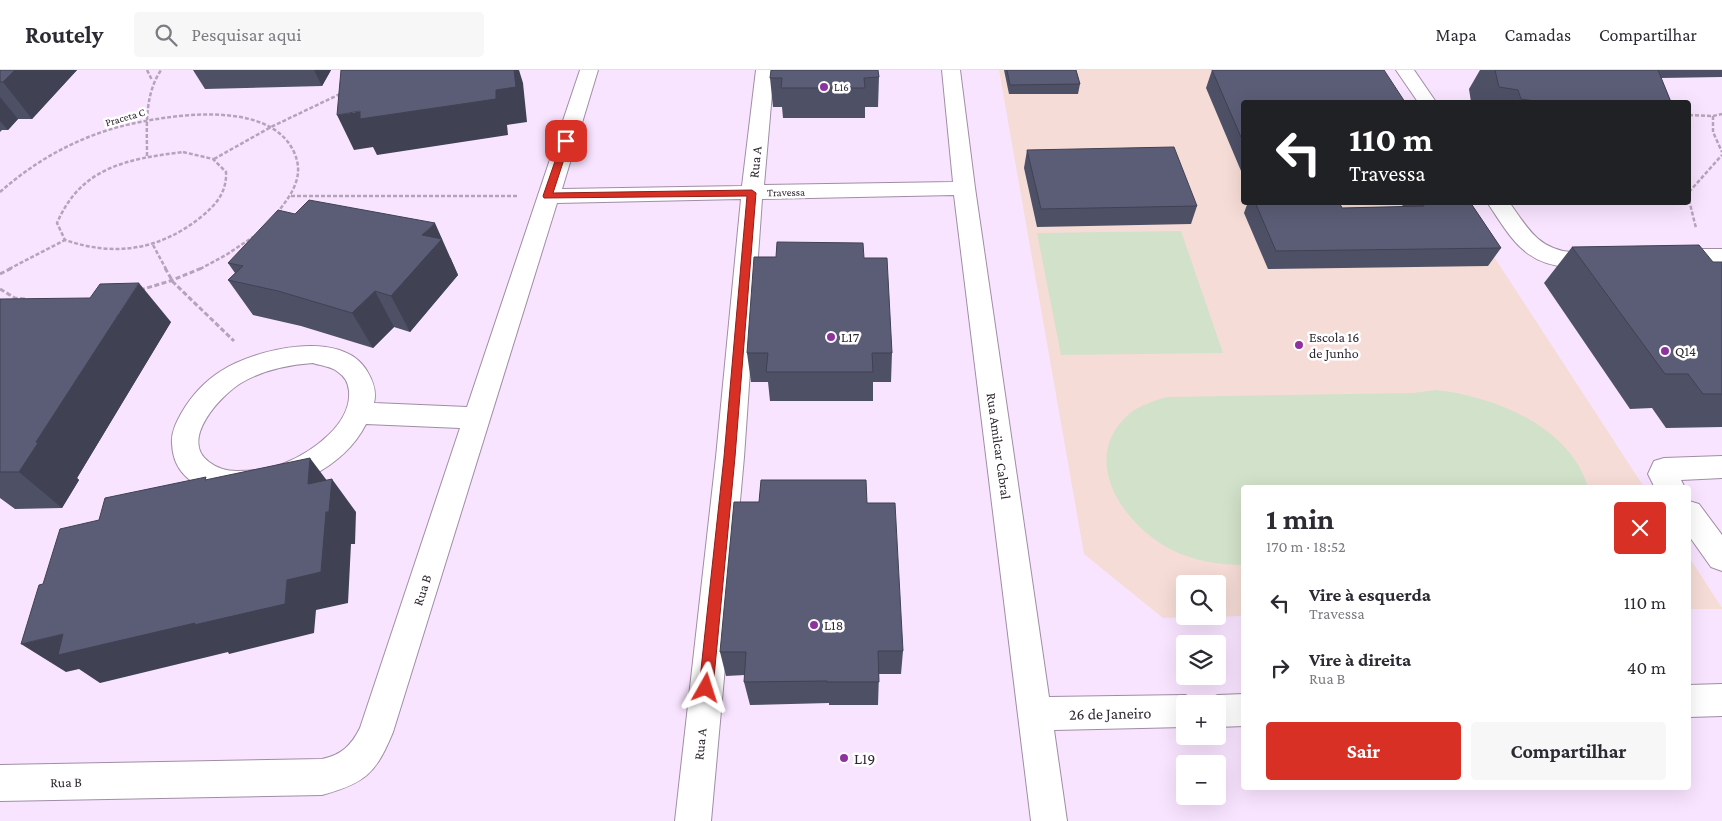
<!DOCTYPE html>
<html lang="pt">
<meta charset="utf-8">
<style>
body{margin:0;font-family:"Crimson Pro",serif;background:#f7f7f7;color:#2b2b33;height:100vh;display:flex;flex-direction:column;font-size:19px;white-space:nowrap}
*{box-sizing:border-box;margin:0}
p{font-size:16px;color:#7c7c81}
.icon{flex:none;width:28px;height:28px;fill:none;stroke:currentColor;stroke-width:2;stroke-linecap:round;stroke-linejoin:round}
.map{position:relative;flex:1;overflow:hidden}
.panel{position:absolute;left:1241px;top:415px;width:450px;height:305px;display:flex;flex-direction:column;background:#fff;border-radius:5px;box-shadow:0 5px 20px #0002}
.panel>*{flex:none}
.hud{position:absolute;left:1241px;top:30px;width:450px;height:105px;border-radius:5px;box-shadow:0 5px 20px #0002;background:#202124;color:#fff;overflow:hidden}
.tools{position:absolute;left:1176px;top:505px;display:grid;gap:10px}
.tools a{display:grid;place-items:center;width:50px;height:50px;border-radius:5px;background:#fff;box-shadow:0 5px 20px #0002;font-size:25px}
.pin{position:absolute;display:grid;place-items:center;width:42px;height:42px;color:#fff;margin:-21px;border-radius:10px;box-shadow:0 2px 8px #0006}
.me{position:absolute;width:55px;margin:-28px;rotate:6deg;stroke-linejoin:round;filter:drop-shadow(0 0 4px #0008)}
.turn{display:flex;align-items:center;gap:18px;height:105px;padding:0 25px;font-size:22px}
.turn .icon{width:65px;height:65px;stroke-width:2.5}
.turn b{display:block;font-size:35px;line-height:42px}
.round{display:grid;place-items:center;flex:none;width:52px;height:52px;border-radius:5px;background:#f7f7f7}
.headline{display:flex;align-items:center;justify-content:space-between;height:85px;padding:0 25px}
h1{font-size:30px;font-weight:700;line-height:38px}
.cta{display:flex;gap:10px;margin-top:auto;padding:10px 25px}
.cta a{flex:1;height:58px;border-radius:5px;background:#d93025;color:#fff;font-size:20px;font-weight:700;line-height:58px;text-align:center}
.cta a+a{background:#f7f7f7;color:#2b2b33}
ul{padding:0;list-style:none}
li{display:flex;align-items:center;gap:15px;height:65px;padding:0 25px}
li div{flex:1}
li b{display:block;font-size:19px}
li em{font-style:normal}
header{display:flex;align-items:center;gap:30px;box-sizing:border-box;height:70px;padding:0 25px;background:#fff;border-bottom:1px solid #e1e1e2}
header strong{font-size:24px}
nav{display:flex;gap:28px;margin-inline-start:auto;font-size:18px}
.search{width:350px;height:45px;background:#f7f7f7;display:flex;align-items:center;gap:12px;box-sizing:border-box;padding:0 18px;border-radius:5px;color:#7c7c81;font-size:19px}
.map>svg:first-child{display:block}
.education{fill:#f6dcd6;fill-rule:evenodd}
.green{fill:#d2e1c9}
.lines{fill:none;stroke-linecap:round;stroke-linejoin:round}
.street-casing{stroke:#a08da5;stroke-width:2}
.path-far1{stroke:#b5a4b9;stroke-width:2.5;stroke-dasharray:4 2;stroke-linecap:butt}
.path{stroke:#b5a4b9;stroke-width:3;stroke-dasharray:5 2.5;stroke-linecap:butt}
.street{fill:#fff;fill-rule:evenodd}
.wall{fill:#4e5066}
.shaded-wall{fill:#404153}
.building{fill:#5b5d77;stroke:#404153}
.route{fill:#d93025;stroke:#8d1f18}
.poi-dot{fill:#8e339e;stroke:#fff;stroke-width:2}
.labels{text-anchor:middle;stroke-width:5;stroke-linejoin:round;paint-order:stroke}
.far-poi-label{font-size:11px;fill:#2f2731;stroke:#fff;text-anchor:start}
.far-street-label{font-size:11px;fill:#2f2731;stroke:#fff}
.street-label{font-size:14px;fill:#2f2731;stroke:#fff}
.poi-label{font-size:14px;fill:#2f2731;stroke:#fff;text-anchor:start}
.near-street-label{font-size:16px;fill:#2f2731;stroke:#fff}
.near-poi-label{font-size:16px;fill:#2f2731;stroke:#fff;text-anchor:start}
</style>
<header>
<strong>Routely</strong>
<div class="search"><svg class="icon" aria-label="search" viewBox="0 0 24 24"><circle cx="10" cy="10" r="6"/><path d="M15 15l6 6"/></svg>Pesquisar aqui</div>
<nav><a>Mapa</a><a>Camadas</a><a>Compartilhar</a></nav>
</header>
<div class="map">
<svg width="1722" height="751" viewBox="0 0 1722 751">
<rect width="100%" height="100%" fill="#f9e4ff"/>
<path class="education" d="M999,0h374l-129,32v100l215,1 185,284 -400,1v128l-81,2 -79,-64zM1185,514h33v32h-33z
M1689,487l33,51v1h-33z"/>
<path class="green" d="M1181,161l42,122 -162,2 -24,-122z
M1436,320c57,6 134,36 152,97l-344,1v77c-26,0 -50,-4 -74,-16 -47,-25 -92,-90 -41,-135 11,-9 25,-13 38,-17l246,-4z"/>
<g class="lines">
<g class="street-casing">
<path id="street" d="M580,0h18l-36,119 180,-3 14,-116h18l-10,115 189,-3 -11,-112h18l15,118 74,509 136,-2 12,5 2,4h-14v23l-131,3 13,91h-36l-77,-626 -192,4 -18,258 -33,364h-36l41,-364 25,-258 -184,4 -164,529c-17,41 -27,51 -71,63l-322,6v-36l322,-6c19,-4 29,-13 38,-31l100,-300 -94,-4c-11,22 -31,40 -53,51 -40,22 -139,35 -141,-32 -1,-11 5,-22 10,-31 10,-17 23,-31 39,-41 34,-22 121,-43 146,0 6,10 10,20 7,32l93,4zM313,293c8,3 18,3 25,9 7,5 10,10 11,19 3,33 -37,61 -64,72 -15,6 -32,8 -48,8 -11,0 -20,-3 -28,-9 -30,-22 11,-66 32,-79 22,-13 46,-18 72,-20z
M1396,0h18l22,32h-18z
M1487,132h22c18,25 29,47 62,50 12,1 24,-1 35,3l4,5 -4,5c-12,4 -25,3 -38,2 -45,-3 -58,-31 -81,-65z
M1671,179h51v16h-51l-8,-3 -4,-5 4,-5z
M1722,386v22l-41,2 4,8h-30l-7,-14 6,-13 10,-3z
M1689,431l10,3 23,31v36l-11,-4 -22,-31z
M1722,614v32l-33,1v-32z
M1244,624v32l-26,1v-23h-14l2,-4 12,-5z"/>
</g>
<path class="path-far1" d="M147,0l5,10
M1689,45l24,1 9,-2
M1713,46v16l9,20
M183,82l30,7 13,13c1,20 -10,33 -25,45 -41,33 -86,40 -136,23l-8,-17c24,-56 70,-64 126,-71z
M147,86c0,-30 -3,-60 14,-86
M214,89l57,-32 69,-33
M0,122c35,-31 76,-54 122,-66 46,-11 147,-28 172,26 11,24 -2,42 -17,61
M1689,122l33,-37
M291,126h226
M1689,130l7,28
M153,175l13,24
M9,199l56,-29
M200,199l26,-14 27,-18"/>
<path class="path" d="M165,198l8,14 61,59
M0,204l12,-6
M0,219l15,9 10,1
M140,220l30,-9 32,-13"/>
<use href="#street" class="street"/>
</g>
<path class="wall" d="M0,0h77l-45,49h-14l-10,11h-6l-2,2z
M193,0h138l-9,16 -117,3z
M1004,0h72l4,14 -2,10h-69z
M1212,0l193,32h-161v76l-38,-90z
M1480,0h242v7l-61,1 10,24h-200l-2,-13z
M879,7l-1,30h-13v11h-82l-1,-11h-9l-3,-29z
M1027,80l170,56 -6,18 -154,3 -13,-59z
M1248,132h91l3,6 61,-1 -2,-5h69l31,46 -13,18 -220,3 -24,-56z
M1572,177l141,15h9v165l-56,1 -14,-20 -22,1 -86,-126z
M451,188v1l7,16 -48,57 -16,-5 -21,21 -72,-22 -48,-11 -25,-35 7,-7 -7,-10z
M864,188l28,95 -1,29h-18v19h-103l-2,-19h-17l-4,-29z
M0,229l171,23 -94,156 2,2 -17,28 -47,1 -15,-11z
M867,433l36,148 -2,23h-22l-1,31h-49v-2l-79,2 -6,-23 1,-7 -19,1 -6,-24z"/>
<path class="shaded-wall" d="M15,0h62l-45,49 -29,-37z
M314,0h17l-9,16z
M514,0h5l4,13 4,39 -20,3 1,10 -131,20 -4,-8 -19,3 -17,-35 159,-25z
M0,27l18,22 -10,11 -8,-9z
M435,153l23,52 -48,57 -19,-36 31,-61z
M139,213l32,39 -94,156 2,2 -17,28 -43,-36 17,-30z
M375,221l19,36 -21,21 -21,-35z
M310,388l21,28 1,-7 24,33 -1,32h-4l-3,59 -32,7 -2,23 -85,21 -1,-2 -128,31 -21,-14 -13,3 -45,-28 266,-64z"/>
<path class="building" d="M0,0h15l-12,12h-3z
M341,0h173l2,17 -20,3v9l-136,20v-8l-23,4z
M771,0h107l1,7 -15,1 1,10h-84l1,-10h-12z
M1007,0h69l4,14 -70,1z
M1212,0h172l21,32h-161v42z
M1495,0h163l13,32h-129l-21,-3 -3,-9 -19,-3z
M1174,77l23,59 -156,3 -14,-59z
M309,130l126,23 -13,12 20,4 -51,57 -16,-5 -23,22 -74,-22 -50,-11 15,-14 -15,-3 50,-53 17,4z
M1255,132h84l3,6 82,-2 -2,-4h48l31,46 -225,3z
M777,172l86,1 1,15h23l5,95h-20l1,19h-107l2,-19h-21l7,-96h22z
M1699,175l14,17h9v132h-19l-15,-20h-23l-93,-127z
M139,213l-103,159 2,1 -19,29h-19v-173l90,-1 10,-14z
M310,388l-2,26 24,-5 -3,33h-3l-5,60 -34,8 -2,24 -91,21 1,-2 -137,32 5,-21 -42,10 18,-59 4,-1 17,-55 39,-9 6,-22 101,-21 -1,3z
M761,410h105l1,23h28l8,148h-25l1,31h-52v-1l-83,1 2,-30h-26l14,-150h25z"/>
<path class="route" d="M566,68l4,3 -17,52 199,-3 4,3 -21,264 -22,231 -2,5 -5,2 -5,-2 -2,-5 25,-231 23,-261 -203,2 -1,-2 19,-55z"/>
<g class="poi-dot">
<circle cx="824" cy="17" r="5"/>
<circle cx="831" cy="267" r="5"/>
<circle cx="1299" cy="275" r="5"/>
<circle cx="1665" cy="281" r="5"/>
<circle cx="814" cy="555" r="5"/>
<circle cx="844" cy="688" r="5"/>
</g>
<g class="labels">
<g class="far-poi-label">
<text x="834" y="21">L16</text>
</g>
<g class="far-street-label">
<text transform="translate(125 47) rotate(-16)" y="4">Praceta C</text>
<text transform="translate(786 122) rotate(-1)" y="4">Travessa</text>
</g>
<g class="street-label">
<text transform="translate(755 92) rotate(-84)" y="5">Rua A</text>
<text transform="translate(999 376) rotate(82)" y="5">Rua Amilcar Cabral</text>
<text transform="translate(422 520) rotate(-72)" y="5">Rua B</text>
<text transform="translate(700 674) rotate(-84)" y="5">Rua A</text>
<text transform="translate(66 712) rotate(-1)" y="5">Rua B</text>
</g>
<g class="poi-label">
<text x="841" y="272">L17</text>
<text x="1309" y="272">Escola 16<tspan x="1309" dy="16">de Junho</tspan></text>
<text x="1675" y="286">Q14</text>
<text x="824" y="560">L18</text>
</g>
<g class="near-street-label">
<text transform="translate(1110 643) rotate(-1)" y="6">26 de Janeiro</text>
</g>
<g class="near-poi-label">
<text x="854" y="694">L19</text>
</g>
</g>
</svg>
<div class="tools">
<a><svg class="icon" aria-label="search" viewBox="0 0 24 24"><circle cx="10" cy="10" r="6"/><path d="M15 15l6 6"/></svg></a>
<a><svg class="icon" aria-label="layers" viewBox="0 0 24 24"><path d="M12 4l9 5-9 5-9-5zM3 14l9 5 9-5"/></svg></a>
<a>+</a>
<a>−</a>
</div>
<div class="pin" style="left:566px;top:71px;background:#d93025"><svg class="icon" aria-label="arrive" viewBox="0 0 24 24"><path d="M6 21V4h12l-3 4 3 4H6"/></svg></div>
<svg class="me" style="left:706px;top:618px" viewBox="-20 -20 40 40"><path d="M0-17L14 15 0 8-14 15z" fill="#d93025" stroke="#fff" stroke-width="4"/></svg>
<div class="hud">
<div class="turn"><svg class="icon" aria-label="left" viewBox="0 0 24 24"><path d="M17 20v-9H6M10 6l-5 5 5 5"/></svg><div><b>110 m</b>Travessa</div></div>
</div>
<section class="panel">
<div class="headline"><div><h1>1 min</h1><p>170 m · 18:52</p></div><a class="round" style="background:#d93025;color:#fff"><svg class="icon" aria-label="close" viewBox="0 0 24 24"><path d="M6 6l12 12M18 6L6 18"/></svg></a></div>
<ul>
<li><svg class="icon" aria-label="left" viewBox="0 0 24 24"><path d="M17 20v-9H6M10 6l-5 5 5 5"/></svg><div><b>Vire à esquerda</b><p>Travessa</p></div><em>110 m</em></li>
<li><svg class="icon" aria-label="right" viewBox="0 0 24 24"><path d="M7 20v-9h11M14 6l5 5-5 5"/></svg><div><b>Vire à direita</b><p>Rua B</p></div><em>40 m</em></li>
</ul>
<div class="cta"><a>Sair</a><a>Compartilhar</a></div>
</section>
</div>
